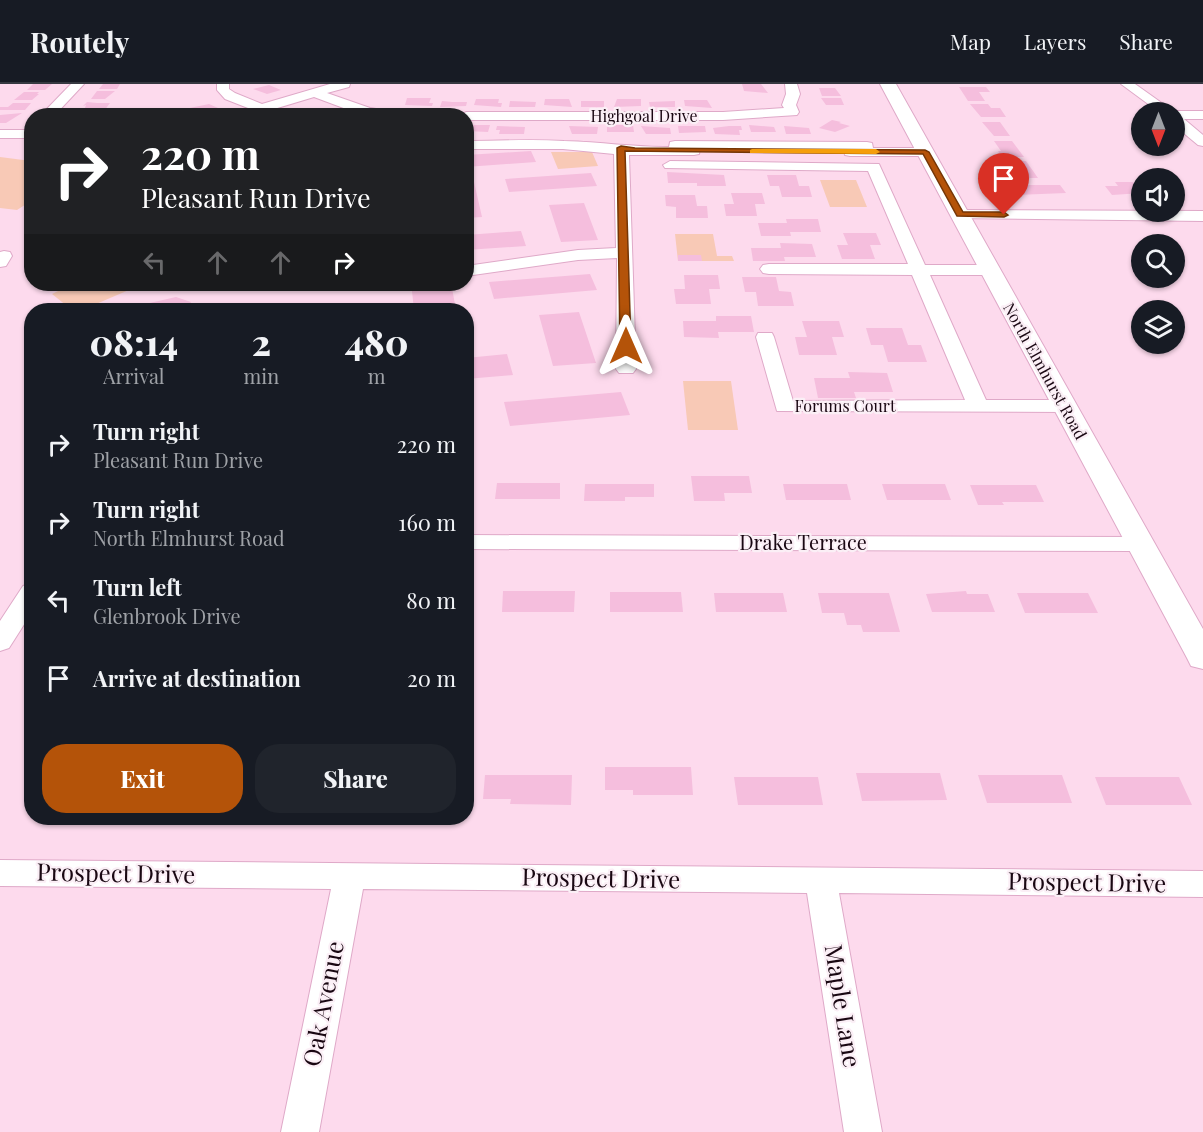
<!DOCTYPE html>
<style>
body{margin:0;font-family:"Playfair Display",serif;background:#20242c;color:#f1f3f6;height:100vh;display:flex;flex-direction:column;font-size:22px;white-space:nowrap}
*{box-sizing:border-box;margin:0}
p{font-size:20px;color:#9ea1a6}
.icon{flex:none;width:33px;height:33px;fill:none;stroke:currentColor;stroke-width:2;stroke-linecap:round;stroke-linejoin:round}
.map{position:relative;flex:1;overflow:hidden}
.panel{position:absolute;left:24px;top:219px;width:450px;height:522px;display:flex;flex-direction:column;background:#171b24;border-radius:24px;box-shadow:0 2px 4px #0004}
.panel>*{flex:none}
.hud{position:absolute;left:24px;top:24px;width:450px;height:183px;border-radius:24px;box-shadow:0 2px 4px #0004;background:#202124;color:#fff;overflow:hidden}
.needle{width:39px;rotate:180deg}
.buttons{position:absolute;left:1131px;top:18px;display:grid;gap:12px}
.buttons a{display:grid;place-items:center;width:54px;height:54px;border-radius:50%;background:#171b24;box-shadow:0 2px 4px #0004;font-size:30px}
.pin{position:absolute;display:grid;place-items:center;width:51px;height:51px;color:#fff;margin:-62px -26px;border-radius:50% 50% 50% 0;rotate:-45deg;box-shadow:0 0 6px #0007}
.pin .icon{rotate:45deg}
.me{position:absolute;width:66px;margin:-33px;rotate:0deg;stroke-linejoin:round;filter:drop-shadow(0 0 4px #0008)}
.turn{display:flex;align-items:center;gap:21px;height:126px;padding:0 18px;font-size:27px}
.turn .icon{width:78px;height:78px;stroke-width:2.5}
.turn b{display:block;font-size:42px;line-height:51px}
.lanes{display:flex;align-items:center;height:57px;padding:0 18px;background:#0003;justify-content:center;gap:30px;direction:ltr}
.lanes .off{opacity:.35}
.eta{display:flex;justify-content:space-evenly;align-items:center;height:102px;text-align:center}
.eta b{font-size:36px;font-weight:800;line-height:42px}
.action{display:flex;gap:12px;margin-top:auto;padding:12px 18px}
.action a{flex:1;height:69px;border-radius:24px;background:#b45309;color:#fff;font-size:24px;font-weight:800;line-height:69px;text-align:center}
.action a+a{background:#20242c;color:#f1f3f6}
ul{padding:0;list-style:none}
li{display:flex;align-items:center;gap:18px;height:78px;padding:0 18px}
li div{flex:1}
li b{display:block;font-size:22px}
li em{font-style:normal}
header{display:flex;align-items:center;gap:36px;box-sizing:border-box;height:84px;padding:0 30px;background:#171b24;border-bottom:2px solid #363941}
header strong{font-size:28px}
nav{display:flex;gap:33px;margin-inline-start:auto;font-size:21px}
.map>svg:first-child{display:block}
.green{fill:#f8c9b6}
.building{fill:#f5bedd}
.lines{fill:none;stroke-linecap:round;stroke-linejoin:round}
.minor-casing{stroke:#dfa9c8;stroke-width:2}
.major-casing{stroke:#dfa9c8;stroke-width:2}
.minor{fill:#fff;fill-rule:evenodd}
.major{fill:#fff;fill-rule:evenodd}
.route{fill:#b45309;stroke:#753606;stroke-width:1.5}
.slow{fill:#f59e0b}
.labels{text-anchor:middle;stroke-width:4.5;stroke-linejoin:round;paint-order:stroke}
.far-street-label{font-size:16px;fill:#190712;stroke:#fbeff6}
.street-label{font-size:20px;fill:#190712;stroke:#fbeff6}
.near-street-label{font-size:24px;fill:#190712;stroke:#fbeff6}
</style>
<header>
<strong>Routely</strong>
<nav><a>Map</a><a>Layers</a><a>Share</a></nav>
</header>
<div class="map">
<svg width="1203" height="1048" viewBox="0 0 1203 1048">
<rect width="100%" height="100%" fill="#fddaed"/>
<path class="green" d="M551,68h41l6,14 -40,3z
M0,73l31,4v40l-14,9 -17,-2z
M820,96h36l11,27h-37z
M675,150h38l4,22h15l2,5h-56z
M72,200h71l-61,26h-10l-20,-16z
M683,297h48l7,49h-50z"/>
<path class="building" d="M33,0h19l-7,6h-18z
M103,0h17l-3,5h-18z
M742,0h19l7,9 -24,-2z
M269,1l12,5 -14,4 -14,-5z
M959,3h27l4,5h-11l6,9h-17z
M819,4h16l6,8h-19z
M97,7h18l-10,8h-14z
M24,8h15l-2,2h2l-7,6h-18z
M407,14h24l-2,5h4l-1,3 -27,-1z
M821,14h20l3,7h-18z
M476,15h23l-1,4h4l-1,4 -27,-2z
M545,15h24l3,8 -28,-2z
M617,15h24v7l-27,1z
M684,16h23l5,8 -27,-2z
M442,17l10,1h15l-1,4 -26,1z
M510,17l26,1 -1,5h-26z
M581,17h23v6h-23z
M675,17v6h-25l-1,-5z
M87,18l10,1h13l-6,8h-20l2,-6 -3,1z
M13,19h18l-6,7h-25v-3h8z
M209,20l9,4 -23,6 -10,-5z
M970,20h18l3,4h9l6,9h-25z
M22,29l-16,10h-6v-8z
M832,36l9,2 -2,1 11,3 -15,6 -16,-4z
M982,38h18l10,14h-16z
M466,41h24l-2,7 -22,-1z
M607,41h26l1,7h-27z
M749,41l25,2 2,5h-25z
M497,42l28,1 -1,7h-25l1,-4h-4z
M569,42l29,1 -1,7h-25z
M641,42l29,2 1,6h-25z
M678,42h27l1,6 -27,1z
M729,42h12l1,4h-3l1,5 -25,-1 -2,-6z
M784,42l25,2 2,6h-25z
M994,57h18l12,16h-22l-4,-6h3z
M531,67l5,11 -70,5v-12z
M1007,77h19l12,17h-24l-4,-6h5z
M667,88l57,3 2,11h-29v-3h-29z
M591,89l6,13 -88,6 -4,-13z
M767,91h29l3,11h10l3,11h-30l-3,-11h-9z
M474,98l8,35 -16,1v-35z
M1115,98h18l3,4h6v7l-30,2 -7,-9h13z
M1009,101h51l6,8 -50,2z
M731,109h31l3,11h-10l2,12h-31l-2,-12h10z
M665,111h30l2,11h10l1,12h-32v-11l-10,-1z
M584,119l14,37 -37,2 -12,-37z
M786,135h32l3,13h-31l1,4h-30l-3,-13h29z
M521,147l5,15 -60,4v-15z
M843,149h33l5,12h-11l5,14h-33l-5,-14h11z
M780,159l32,1 4,13h-32l1,4h-32l-2,-13h30z
M678,171h23l1,6h-24z
M590,190l7,16 -103,9 -5,-17z
M684,191h34l2,14h-11l2,15h-35l-2,-15h11z
M742,193h34l3,14 12,1 3,14h-36l-2,-14h-11z
M452,204l4,22h-42l-2,-19z
M176,213l15,5 -4,8h-57l2,-3z
M579,228l17,51 -43,3 -14,-51z
M716,232h35l3,16h-36l1,6 -35,-1 -1,-16h33z
M802,237h37l5,16h-12l5,18h-38l-4,-18h12z
M866,244h36l6,17h13l6,17h-39l-5,-17h-12z
M507,270l6,21 -47,4v-21z
M848,288l39,1 6,19h-39l2,6h-38l-4,-20h36z
M621,308l9,23 -120,11 -6,-24z
M691,392h58l3,17h-28l1,8h-31z
M497,399h63v16h-65z
M585,400h69v13h-29v4h-41z
M783,400h64l4,16h-65z
M882,400h63l6,16h-64z
M970,401h66l8,17h-42l2,3h-26z
M503,507h72l-1,21h-72z
M966,507l1,3h21l7,18h-63l-6,-18z
M610,508h71l2,20h-73z
M714,509h69l4,19h-71z
M818,509h71l11,39h-37l-2,-7h-14l-3,-12h-22z
M1017,509h71l10,20h-73z
M605,683h86l2,28h-60v-5h-28z
M856,689h84l7,27 -85,1z
M485,691h87l-1,30 -61,-1 1,-5h-28z
M978,691h84l10,28h-85z
M734,693h84l5,28h-85z
M1095,693h84l13,28h-86z"/>
<g class="lines">
<g class="minor-casing">
<path id="minor" d="M71,0h13l-30,32h-14z
M217,0h12v5l6,4 27,11 68,-20h20l-1,3 -22,6 43,15 24,4 6,4h-35l-51,-19 -63,19h-22l19,-8 -23,-9 -8,-9z
M785,0h12l3,10 -4,11 3,7 -2,3 -74,5h-257v-4h-6l6,-4h257l61,-4 -2,-3 4,-11z
M1121,0h14l38,27h30v8h-19l19,16v11l-5,-1 -24,-20v-13h-15z
M0,46h32v8h-32z
M466,57c33,0 65,-2 98,0 36,1 69,6 105,6l1,-5 5,-1 192,1 5,1 1,5h52l7,4 -7,4h-75l-5,-1 -1,-5 -144,-1 -1,5 -5,1h-65l7,214 -3,4h-14l-3,-4 1,-111 -39,2 -112,16v-10l112,-16 38,-2 -2,-94 -51,-5h-97z
M670,77l209,3 46,101h65l6,1 3,4 -3,4 -6,1h-60l56,125h79l7,2 3,4 -3,4 -7,2 -288,-1 -21,-74 2,-4h14l2,4 19,64 172,-1 -53,-125 -143,-1 -6,-1 -3,-4 3,-4 6,-1h139l-40,-93 -203,-3 -2,-3z
M960,126l243,1v10l-249,-3 -2,-3 2,-3z
M4,167l6,1 2,4 -6,10 -6,1v-15z
M466,451l673,2 8,2 4,5 -4,5 -8,2 -673,-2z
M32,499v29l-23,36 -9,3v-30l23,-35z
M0,776l1203,11v26l-364,-4 43,239h-38l-37,-239 -444,-4 -44,243h-38l50,-243 -331,-3z"/>
</g>
<g class="major-casing">
<path id="major" d="M880,0h16l307,545v40l-12,-3 -4,-8z"/>
</g>
<use href="#minor" class="minor"/>
<use href="#major" class="major"/>
</g>
<path class="route" d="M621,62l14,2 290,2 4,2 34,60h41l4,3 -4,2 -47,-1 -34,-62 -298,-3 6,195 -5,3 -6,-3 -3,-198z"/>
<path class="slow" d="M752,65h124l4,3 -4,2 -126,-1v-3z"/>
<g class="labels">
<g class="far-street-label">
<text x="644" y="38">Highgoal Drive</text>
<text transform="translate(1045 287) rotate(61)" y="6">North Elmhurst Road</text>
<text x="845" y="328">Forums Court</text>
</g>
<g class="street-label">
<text x="803" y="466">Drake Terrace</text>
</g>
<g class="near-street-label">
<text transform="translate(116 790) rotate(1)" y="8">Prospect Drive</text>
<text transform="translate(601 795) rotate(1)" y="8">Prospect Drive</text>
<text transform="translate(1087 799) rotate(1)" y="8">Prospect Drive</text>
<text transform="translate(324 920) rotate(-79)" y="8">Oak Avenue</text>
<text transform="translate(842 922) rotate(81)" y="8">Maple Lane</text>
</g>
</g>
</svg>
<div class="buttons">
<a><svg class="needle" viewBox="-14 -14 28 28"><path d="M0-13l5 13h-10z" fill="#e53935"/><path d="M0 13l5-13h-10z" fill="#9ea1a6"/></svg></a>
<a><svg class="icon" aria-label="sound" viewBox="0 0 24 24"><path d="M4 9h4l5-4v14l-5-4H4zM17 9q2 3 0 6"/></svg></a>
<a><svg class="icon" aria-label="search" viewBox="0 0 24 24"><circle cx="10" cy="10" r="6"/><path d="M15 15l6 6"/></svg></a>
<a><svg class="icon" aria-label="layers" viewBox="0 0 24 24"><path d="M12 4l9 5-9 5-9-5zM3 14l9 5 9-5"/></svg></a>
</div>
<div class="pin" style="left:1004px;top:131px;background:#d93025"><svg class="icon" aria-label="arrive" viewBox="0 0 24 24"><path d="M6 21V4h12l-3 4 3 4H6"/></svg></div>
<svg class="me" style="left:626px;top:262px" viewBox="-20 -20 40 40"><path d="M0-17L14 15 0 8-14 15z" fill="#b45309" stroke="#fff" stroke-width="4"/></svg>
<div class="hud">
<div class="turn"><svg class="icon" aria-label="right" viewBox="0 0 24 24"><path d="M7 20v-9h11M14 6l5 5-5 5"/></svg><div><b>220 m</b>Pleasant Run Drive</div></div>
<div class="lanes"><svg class="icon off" aria-label="left" viewBox="0 0 24 24"><path d="M17 20v-9H6M10 6l-5 5 5 5"/></svg><svg class="icon off" aria-label="ahead" viewBox="0 0 24 24"><path d="M12 20V5M6 11l6-6 6 6"/></svg><svg class="icon off" aria-label="ahead" viewBox="0 0 24 24"><path d="M12 20V5M6 11l6-6 6 6"/></svg><svg class="icon" aria-label="right" viewBox="0 0 24 24"><path d="M7 20v-9h11M14 6l5 5-5 5"/></svg></div>
</div>
<section class="panel">
<div class="eta">
<div><b>08:14</b><p>Arrival</p></div>
<div><b>2</b><p>min</p></div>
<div><b>480</b><p>m</p></div>
</div>
<ul>
<li><svg class="icon" aria-label="right" viewBox="0 0 24 24"><path d="M7 20v-9h11M14 6l5 5-5 5"/></svg><div><b>Turn right</b><p>Pleasant Run Drive</p></div><em>220 m</em></li>
<li><svg class="icon" aria-label="right" viewBox="0 0 24 24"><path d="M7 20v-9h11M14 6l5 5-5 5"/></svg><div><b>Turn right</b><p>North Elmhurst Road</p></div><em>160 m</em></li>
<li><svg class="icon" aria-label="left" viewBox="0 0 24 24"><path d="M17 20v-9H6M10 6l-5 5 5 5"/></svg><div><b>Turn left</b><p>Glenbrook Drive</p></div><em>80 m</em></li>
<li><svg class="icon" aria-label="arrive" viewBox="0 0 24 24"><path d="M6 21V4h12l-3 4 3 4H6"/></svg><div><b>Arrive at destination</b></div><em>20 m</em></li>
</ul>
<div class="action"><a>Exit</a><a>Share</a></div>
</section>
</div>
